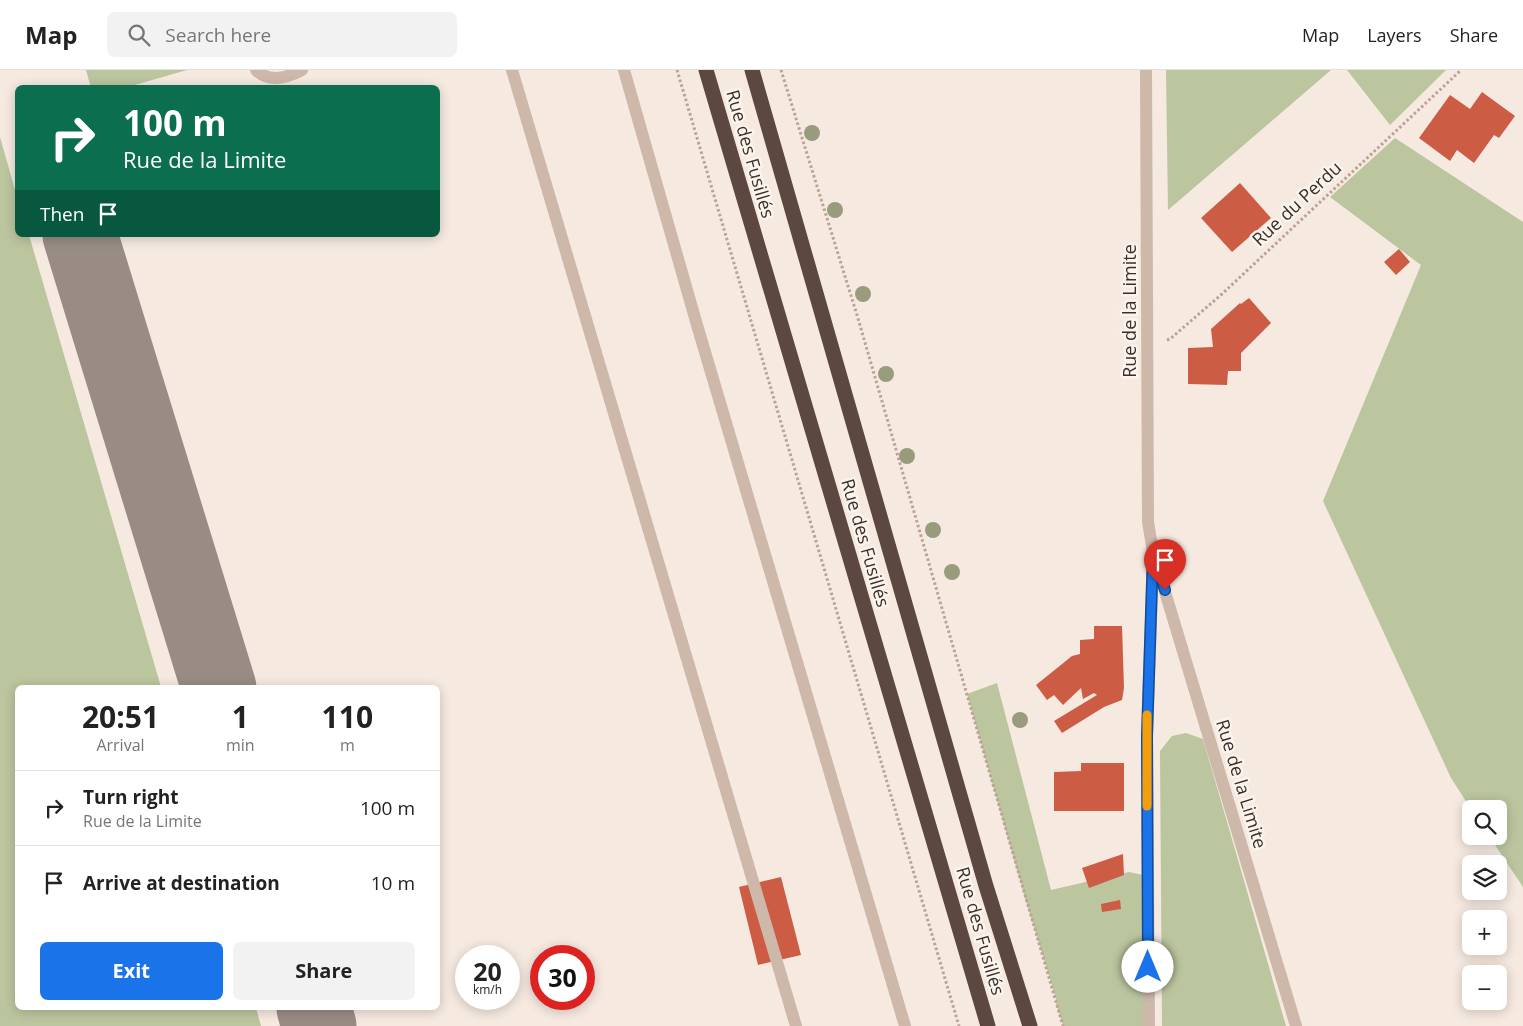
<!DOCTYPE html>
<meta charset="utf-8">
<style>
body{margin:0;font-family:"Open Sans",sans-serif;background:#f2f2f2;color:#222;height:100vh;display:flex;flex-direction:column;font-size:19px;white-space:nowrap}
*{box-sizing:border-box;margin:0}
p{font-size:16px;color:#767676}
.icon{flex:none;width:28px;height:28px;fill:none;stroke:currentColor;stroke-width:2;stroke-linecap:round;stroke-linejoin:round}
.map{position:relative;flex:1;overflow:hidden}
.side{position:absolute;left:15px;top:615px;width:425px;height:325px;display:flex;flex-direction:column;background:#fff;border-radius:8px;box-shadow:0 2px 12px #0003}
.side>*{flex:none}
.guide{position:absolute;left:15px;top:15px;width:425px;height:152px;border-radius:8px;box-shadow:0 2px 12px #0003;background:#0b6e4f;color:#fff;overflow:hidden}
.controls{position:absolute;left:1462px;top:730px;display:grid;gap:10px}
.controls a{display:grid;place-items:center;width:45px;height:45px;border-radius:8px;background:#fff;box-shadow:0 2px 12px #0003;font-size:25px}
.speed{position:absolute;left:455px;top:875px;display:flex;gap:10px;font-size:25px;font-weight:700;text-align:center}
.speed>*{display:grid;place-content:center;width:65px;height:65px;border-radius:50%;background:#fff;box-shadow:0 2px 12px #0003;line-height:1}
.speed small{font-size:12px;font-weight:400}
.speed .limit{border:8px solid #d22;background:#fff;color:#111}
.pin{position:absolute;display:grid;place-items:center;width:42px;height:42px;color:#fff;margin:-51px -21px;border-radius:50% 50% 50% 0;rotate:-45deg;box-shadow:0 0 5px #0007}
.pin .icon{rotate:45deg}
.me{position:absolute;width:55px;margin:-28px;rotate:0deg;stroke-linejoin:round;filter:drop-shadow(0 0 4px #0008)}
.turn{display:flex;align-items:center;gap:18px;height:105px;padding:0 25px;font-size:22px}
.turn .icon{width:65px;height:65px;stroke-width:2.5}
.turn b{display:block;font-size:35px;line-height:42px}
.then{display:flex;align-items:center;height:48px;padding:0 25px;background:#0003;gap:10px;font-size:19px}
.eta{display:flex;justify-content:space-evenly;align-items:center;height:85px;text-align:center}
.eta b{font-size:30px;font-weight:700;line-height:35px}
.button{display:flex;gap:10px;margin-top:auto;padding:10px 25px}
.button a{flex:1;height:58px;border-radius:8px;background:#1a73e8;color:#fff;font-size:20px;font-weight:700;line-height:58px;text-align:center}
.button a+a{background:#f2f2f2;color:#222}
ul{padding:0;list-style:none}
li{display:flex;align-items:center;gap:15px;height:75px;padding:0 25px;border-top:1px solid #e0e0e0}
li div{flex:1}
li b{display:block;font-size:19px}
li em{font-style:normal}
header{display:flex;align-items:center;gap:30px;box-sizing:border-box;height:70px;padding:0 25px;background:#fff;border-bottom:1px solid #e0e0e0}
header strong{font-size:24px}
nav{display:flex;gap:28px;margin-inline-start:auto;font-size:18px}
.search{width:350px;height:45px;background:#f2f2f2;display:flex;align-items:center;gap:12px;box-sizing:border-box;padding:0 18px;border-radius:8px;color:#767676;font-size:19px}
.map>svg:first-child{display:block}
.green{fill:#bbc59e}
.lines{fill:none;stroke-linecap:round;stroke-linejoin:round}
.taxiway{stroke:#988c85;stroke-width:75}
.building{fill:#cd5c45}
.path{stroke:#baa294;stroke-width:3;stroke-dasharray:2.5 2.5;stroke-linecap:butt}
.minor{stroke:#ceb8aa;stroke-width:12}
.highway{stroke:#5d4741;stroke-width:15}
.tree{fill:#999b7d}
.route-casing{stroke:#114b97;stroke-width:12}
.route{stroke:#1a73e8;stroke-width:9}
.slow{stroke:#f59e0b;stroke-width:9}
.labels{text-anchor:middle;stroke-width:5;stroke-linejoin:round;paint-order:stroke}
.street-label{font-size:18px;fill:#3b2e2a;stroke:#fbf4ed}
</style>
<header>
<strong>Map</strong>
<div class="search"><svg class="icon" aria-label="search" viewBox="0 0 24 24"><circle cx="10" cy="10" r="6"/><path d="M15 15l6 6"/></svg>Search here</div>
<nav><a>Map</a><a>Layers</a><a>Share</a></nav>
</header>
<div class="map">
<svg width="1523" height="956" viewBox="0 0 1523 956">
<rect width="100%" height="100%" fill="#f5e9e0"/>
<path class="green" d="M86,0h101l-59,17 -37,1z
M1166,0h165l-163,140z
M1347,0h99l-56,55z
M0,67l17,60 1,38h11l132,452 -143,1v320h238l5,18h-261z
M1395,68l128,84v665l-34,-51h10v-27h-28l-20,-31 -128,-277 98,-236 -91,-68z
M997,613l54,207 78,-18 19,4 2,150h-87l-7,-23 1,-1 -32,-104 -58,-204z
M1186,663l17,6 83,287h-124l-2,-275 12,-15z"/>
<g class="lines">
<path class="taxiway" d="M80,165l139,453
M314,938l5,18"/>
</g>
<path class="building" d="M1482,22l33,24 -16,22 -5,-3 -20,28 -17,-13 -7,11 -31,-23 31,-43 20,14z
M1240,113l31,35 -39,34 -31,-34z
M1399,179l11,13 -14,13 -12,-13z
M1249,228l22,25 -30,30v18h-13l-1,14 -39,-1v-36l25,-1 -2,-18 29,-26 1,1z
M1094,556h28l2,62 -2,12 -18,7 -42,26 -8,-12 43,-26 -3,-2 -11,6 -2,-11 -18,17 -9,-10 -7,5 -11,-15 36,-29 8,-2v-14l14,-1z
M1081,693h43v48h-70v-39l27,-1z
M1123,784l1,21 -35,13 -7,-20z
M781,807l20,78 -43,10 -19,-78z
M1120,830l1,9 -19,3 -1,-8z"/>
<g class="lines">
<path class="path" d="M677,0l282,956
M781,0l76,245 206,711
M1167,270l3,-1 52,-45 238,-223"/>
<path class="minor" d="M256,0c13,13 31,8 46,0
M512,0l284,956
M624,0l73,255 208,701
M1146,0l2,452 5,30 143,474
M1149,956l-2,-290 6,-174"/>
<path class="highway" d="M706,0l282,956
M752,0l234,816 44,140"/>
</g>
<g class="tree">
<circle cx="812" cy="63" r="8"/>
<circle cx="835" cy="140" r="8"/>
<circle cx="863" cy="224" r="8"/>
<circle cx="886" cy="304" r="8"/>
<circle cx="907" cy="386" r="8"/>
<circle cx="933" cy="460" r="8"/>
<circle cx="952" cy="502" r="8"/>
<circle cx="1020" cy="650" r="8"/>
</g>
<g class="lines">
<g class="route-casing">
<path id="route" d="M1148,897l-1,-231 6,-184 12,38"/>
</g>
<use href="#route" class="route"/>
<path class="slow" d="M1147,736v-91"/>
</g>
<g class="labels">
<g class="street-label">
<text transform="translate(750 84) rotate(74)" y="6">Rue des Fusillés</text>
<text transform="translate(1297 134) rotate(-43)" y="6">Rue du Perdu</text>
<text transform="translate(1130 241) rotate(-90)" y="6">Rue de la Limite</text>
<text transform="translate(865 473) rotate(74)" y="6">Rue des Fusillés</text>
<text transform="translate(1241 714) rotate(73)" y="6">Rue de la Limite</text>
<text transform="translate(980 861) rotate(74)" y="6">Rue des Fusillés</text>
</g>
</g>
</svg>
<div class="controls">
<a><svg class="icon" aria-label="search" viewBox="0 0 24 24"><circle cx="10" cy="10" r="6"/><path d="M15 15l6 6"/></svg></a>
<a><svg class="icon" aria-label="layers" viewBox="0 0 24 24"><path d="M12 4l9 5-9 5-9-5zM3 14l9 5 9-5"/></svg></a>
<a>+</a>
<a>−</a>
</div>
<div class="speed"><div>20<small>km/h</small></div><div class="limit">30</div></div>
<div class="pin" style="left:1165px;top:520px;background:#d93025"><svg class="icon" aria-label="arrive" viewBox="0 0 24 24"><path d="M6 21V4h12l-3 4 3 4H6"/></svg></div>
<svg class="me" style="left:1148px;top:897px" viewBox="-20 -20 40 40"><circle r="19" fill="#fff"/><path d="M0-13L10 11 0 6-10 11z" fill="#1a73e8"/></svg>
<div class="guide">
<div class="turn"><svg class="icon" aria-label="right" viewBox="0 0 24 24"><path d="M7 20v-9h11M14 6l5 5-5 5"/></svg><div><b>100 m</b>Rue de la Limite</div></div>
<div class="then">Then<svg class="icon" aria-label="arrive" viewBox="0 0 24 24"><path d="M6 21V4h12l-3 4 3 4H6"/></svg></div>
</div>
<section class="side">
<div class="eta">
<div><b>20:51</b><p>Arrival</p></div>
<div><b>1</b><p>min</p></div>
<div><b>110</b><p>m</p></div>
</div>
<ul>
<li><svg class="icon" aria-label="right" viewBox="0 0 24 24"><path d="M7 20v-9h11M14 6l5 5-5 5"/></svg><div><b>Turn right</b><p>Rue de la Limite</p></div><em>100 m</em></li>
<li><svg class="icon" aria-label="arrive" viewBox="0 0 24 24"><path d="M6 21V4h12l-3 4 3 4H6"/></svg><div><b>Arrive at destination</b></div><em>10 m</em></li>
</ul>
<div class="button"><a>Exit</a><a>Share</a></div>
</section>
</div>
